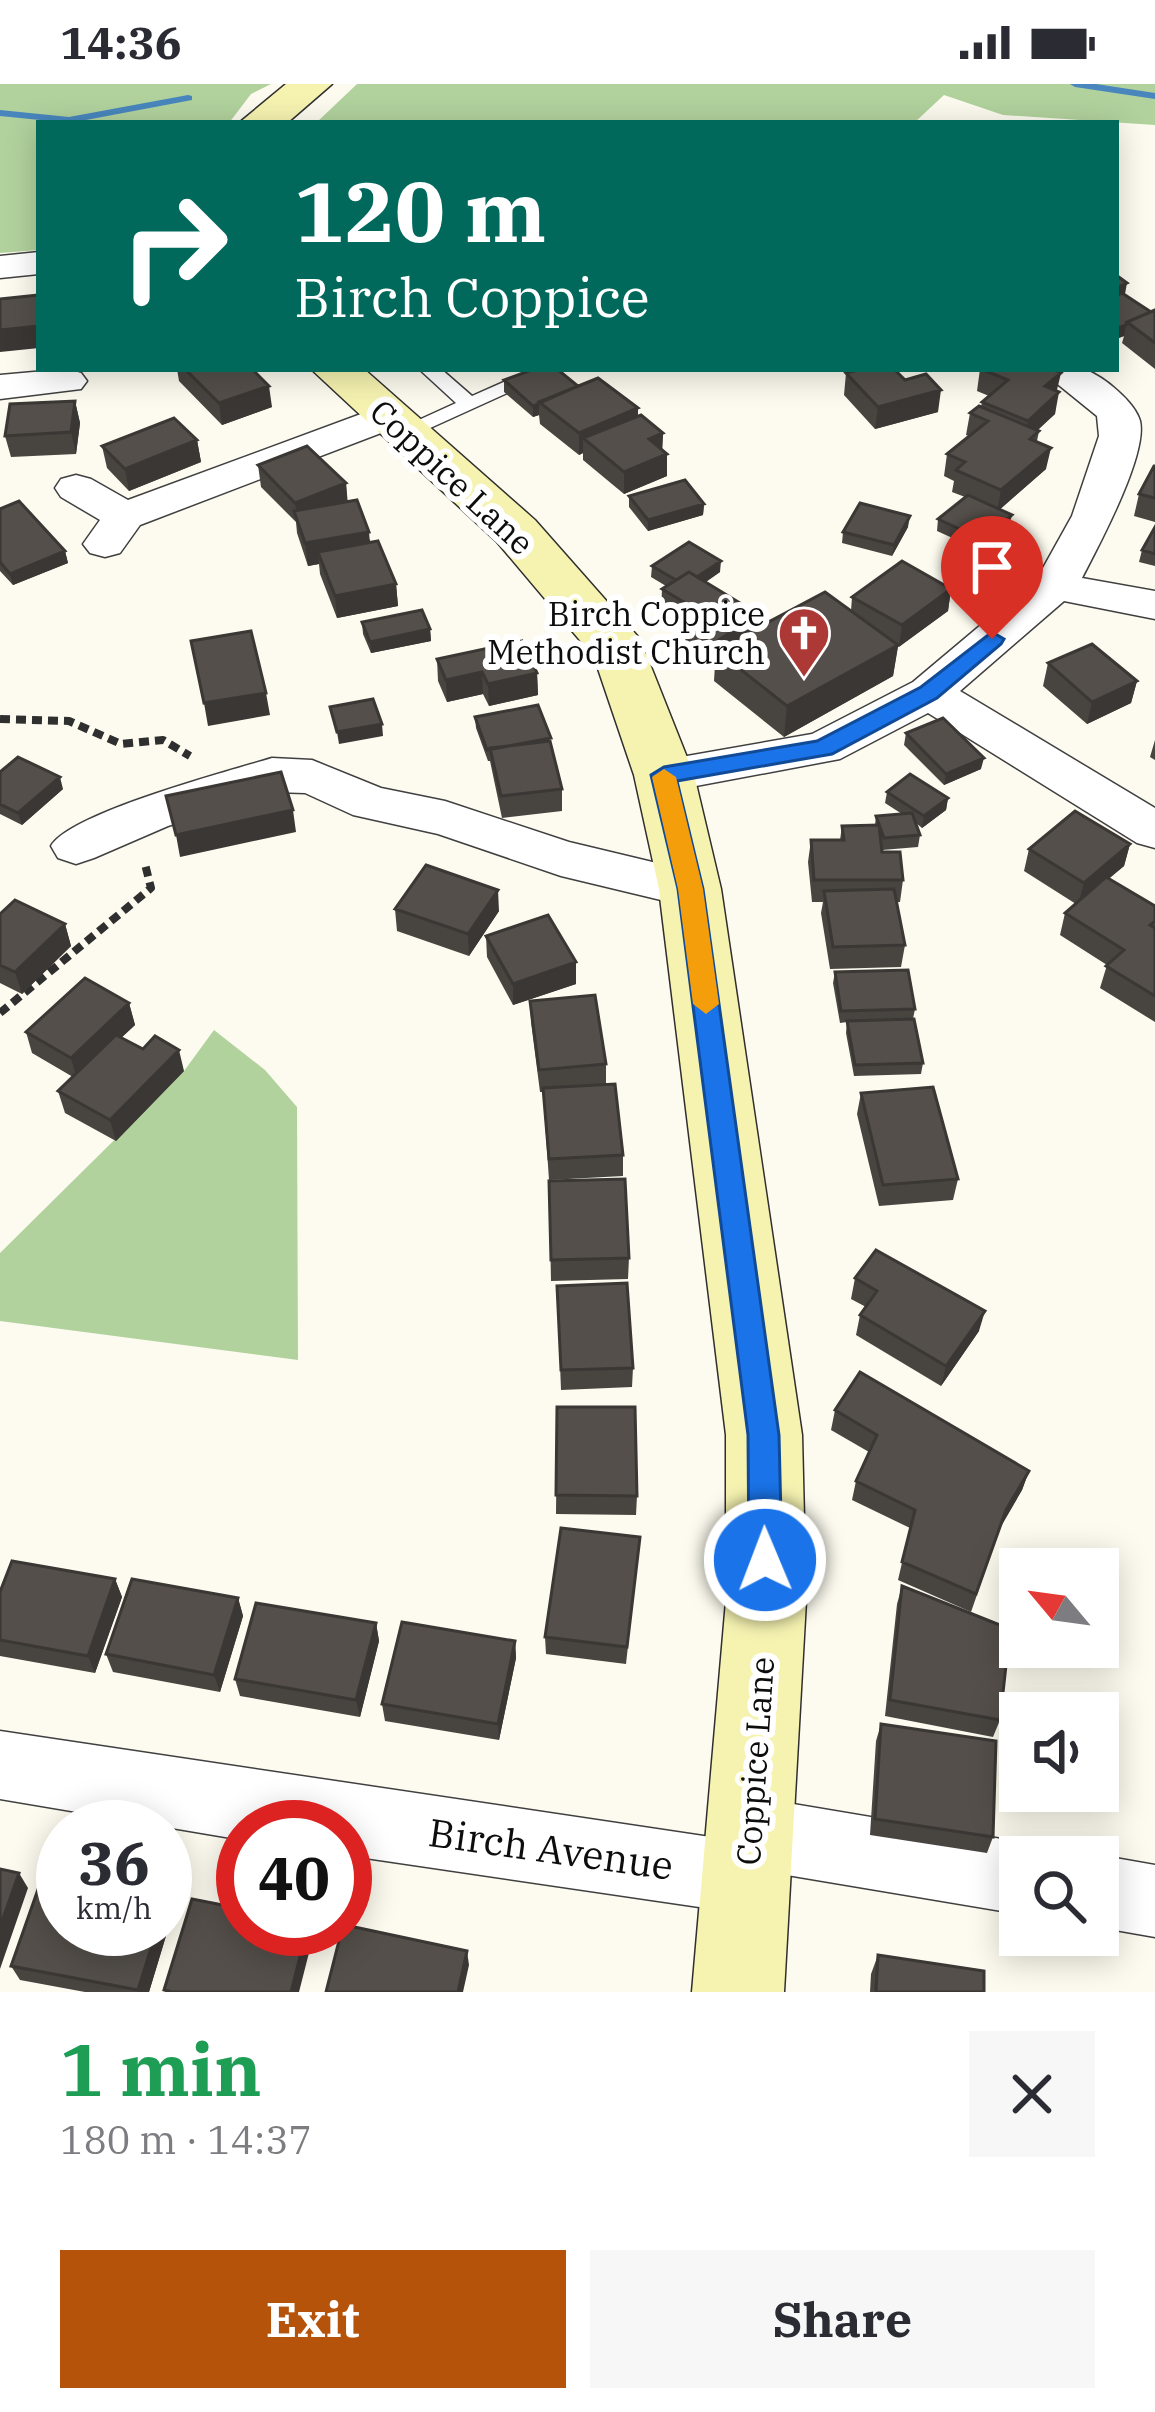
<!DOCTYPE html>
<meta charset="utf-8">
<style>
body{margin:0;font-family:"IBM Plex Serif",serif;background:#f7f7f7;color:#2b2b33;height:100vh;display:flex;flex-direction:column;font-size:45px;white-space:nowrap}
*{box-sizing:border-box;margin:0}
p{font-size:39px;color:#7c7c81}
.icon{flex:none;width:66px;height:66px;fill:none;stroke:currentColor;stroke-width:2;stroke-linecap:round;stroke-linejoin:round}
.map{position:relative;height:1908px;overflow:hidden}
.sheet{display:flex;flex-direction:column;background:#fff;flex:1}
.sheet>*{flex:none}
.hud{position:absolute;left:36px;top:36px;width:1083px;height:252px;border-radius:0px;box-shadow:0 6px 30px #0003;background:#00695c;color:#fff;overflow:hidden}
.needle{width:78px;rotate:299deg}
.controls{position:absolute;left:999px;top:1464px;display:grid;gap:24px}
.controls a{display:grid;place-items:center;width:120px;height:120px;border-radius:0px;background:#fff;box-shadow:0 6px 30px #0003;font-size:60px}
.speed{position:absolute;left:36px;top:1716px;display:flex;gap:24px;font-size:60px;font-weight:700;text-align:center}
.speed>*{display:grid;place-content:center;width:156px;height:156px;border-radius:50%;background:#fff;box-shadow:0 6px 30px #0003;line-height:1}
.speed small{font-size:30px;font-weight:400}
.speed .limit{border:18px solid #d22;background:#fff;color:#111}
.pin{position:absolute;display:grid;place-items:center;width:102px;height:102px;color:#fff;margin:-123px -51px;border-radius:50% 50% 50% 0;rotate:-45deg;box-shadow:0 0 12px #0007}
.pin .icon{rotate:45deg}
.me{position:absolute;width:132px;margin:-66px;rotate:359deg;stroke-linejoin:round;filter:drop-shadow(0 0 9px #0008)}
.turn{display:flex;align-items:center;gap:42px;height:252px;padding:0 60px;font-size:54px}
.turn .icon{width:156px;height:156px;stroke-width:2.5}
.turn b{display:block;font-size:84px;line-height:102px}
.round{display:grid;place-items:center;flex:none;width:126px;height:126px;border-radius:0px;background:#f7f7f7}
.headline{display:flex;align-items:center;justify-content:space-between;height:204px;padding:0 60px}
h1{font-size:72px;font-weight:800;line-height:90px;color:#1e9e55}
.button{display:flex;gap:24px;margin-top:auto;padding:24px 60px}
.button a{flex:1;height:138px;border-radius:0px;background:#b45309;color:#fff;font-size:48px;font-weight:800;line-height:138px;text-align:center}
.button a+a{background:#f7f7f7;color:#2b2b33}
.status{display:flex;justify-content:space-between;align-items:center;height:84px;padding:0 60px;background:#fff;direction:ltr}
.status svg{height:33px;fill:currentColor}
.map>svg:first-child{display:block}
.forest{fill:#b1d29d}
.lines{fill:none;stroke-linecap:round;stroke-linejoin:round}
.stream{fill:#4886bd;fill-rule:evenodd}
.lane-casing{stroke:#404040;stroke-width:3}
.street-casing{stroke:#404040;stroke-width:3}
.secondary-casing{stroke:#2f2f2f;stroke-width:3}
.path{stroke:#2f2f2f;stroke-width:8;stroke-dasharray:10 6;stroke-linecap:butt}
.lane{fill:#fff;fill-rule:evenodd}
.street{fill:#fff;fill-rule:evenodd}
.secondary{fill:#f6f3b1;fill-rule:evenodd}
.wall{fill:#484440}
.shaded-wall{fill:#3b3734}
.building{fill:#544f4a;stroke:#3b3734;stroke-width:3}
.route{fill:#1a73e8;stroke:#114b97;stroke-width:3}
.slow{fill:#f59e0b}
.labels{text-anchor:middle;stroke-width:12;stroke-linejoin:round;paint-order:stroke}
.street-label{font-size:33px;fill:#0d0d0d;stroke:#fff}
.poi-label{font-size:33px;fill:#0d0d0d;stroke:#fff;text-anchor:end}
.near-street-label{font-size:39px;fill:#0d0d0d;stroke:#fff}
</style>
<div class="status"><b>14:36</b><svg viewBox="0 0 49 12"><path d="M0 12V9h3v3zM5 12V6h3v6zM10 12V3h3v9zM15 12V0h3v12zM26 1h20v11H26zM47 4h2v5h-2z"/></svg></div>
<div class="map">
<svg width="1155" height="1908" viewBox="0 0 1155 1908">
<rect width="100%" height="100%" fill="#fdfbef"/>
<path class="forest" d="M0,0h271l-20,10 -22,29h-190v127l-39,3z
M357,0h798v41l-152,-10 -59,-20 -30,28h-598z
M214,946l51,40 32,37 1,253 -298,-39v-68l184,-182z"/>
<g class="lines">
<path class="stream" d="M1070,0h26l59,9v6l-80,-12z
M188,11l4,1v4l-122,23 -70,-7v-6l69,7z"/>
<g class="lane-casing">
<path id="lane" d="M419,285h22l31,27 61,-27h27l-154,70 -7,-2v-8l57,-26z"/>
</g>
<g class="street-casing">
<path id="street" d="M39,168v22l-39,4v-22z
M67,285l14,4 6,8 -6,8 -81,10v-24z
M1039,285c14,0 35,-4 47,1 18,7 49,32 54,51 8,33 -42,126 -58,157l73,13v28l-91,-18 -104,90 195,117v40l-18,-5 -209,-130 -88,46 -176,33 -17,-5 -7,-12 7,-12 165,-29 101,-52 125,-105 34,-61 27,-80 -2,-20z
M388,320l14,3 6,9 -6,9 -262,100 -20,28 -15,4 -15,-4 -7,-9 17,-24 -39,-23 -6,-9 6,-9 15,-4 15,4 37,21z
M272,674l40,2 69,28 64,13 124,41 121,29 18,5 7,13 -7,13 -18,5 -129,-31 -123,-42 -85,-19 -48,-22 -31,-1 -106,34 -74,32 -18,6 -18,-6 -7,-12c19,-33 178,-75 221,-88z
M0,1647l717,107 9,-30 25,-11 269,45 27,15h-27v57l-239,-40 -9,29 -25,11 -402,-59v-28h-102v13l-243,-41z
M1098,1771l57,10v72l-57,-10v-70h-5z"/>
</g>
<g class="secondary-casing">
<path id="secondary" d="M286,0h46l-45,39h-48z
M311,285h53l171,151 105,119 54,136 27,114 81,546 4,166 -22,391h-92l34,-391v-166l-67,-546 -25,-114 -40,-118 -97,-115z"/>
</g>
<path class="path" d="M0,635l69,2 52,23 42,-4 27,16
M0,929l151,-125 -6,-24"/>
<use href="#lane" class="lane"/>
<use href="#street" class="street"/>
<use href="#secondary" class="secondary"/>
</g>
<path class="wall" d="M1116,191l8,20 27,17 4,-2v59l-33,-26 2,-7 -8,3z
M177,285h75l20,38 -50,18 -43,-44z
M980,285l77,22 -2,23 -18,17h2l-2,10 9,28 -46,40 9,17 -28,25 -44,-20 1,-12 27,-22 -13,-5 2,-11 -10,-5 3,-22 22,-18 -3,-1 4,-22 11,-6 1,-5 7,-6 -12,-5z
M846,289l92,39 -63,17 -31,-34z
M504,296l74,6 60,22v8l25,17 -1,17 5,4v22l-43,18 -41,-34v-7l-4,2 -39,-31 -1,-9 -6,2 -29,-25z
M75,317l5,22 -4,31 -65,3 -6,-21z
M197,356l4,22 -72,29 -22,-23 -5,-22z
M258,381l88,18 1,19 49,82 2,22 -61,12 -17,-44 -1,-10 -11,2 -11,-33 -1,-11 -35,-35z
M1155,382v56l-21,-6 5,-22z
M629,412l75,8 -1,11 -55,16 -19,-24z
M0,425l65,42 3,12 -55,22 -13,-14z
M908,443l-16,29 -50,-13 1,-11z
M1155,443v39l-16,-4 3,-12z
M652,482l68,6 -14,10 51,46 94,-17 1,-14 99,-8 -3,22 -50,36 -5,29 -109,61 -70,-56 1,-17 -2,2 -28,-18 1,-22 -25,-15 1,-22 4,-3 -15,-9z
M362,538l68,7 1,12 -60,12 -8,-19z
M437,575l100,14 1,22 -49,11 -6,-12 -36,8 -9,-21z
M1048,579l89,18 -6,22 -44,21 -44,-38z
M475,633l76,25 11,47v22l-60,7 -12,-57h-2l-12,-33z
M906,649l75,36 -37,16 -40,-40z
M1155,656v20l-5,-3z
M0,688l63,17 -41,36 -22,-11z
M887,708l61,6 -2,12 -24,18 -6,-5 4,12 -2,12 -36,3 21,30 -3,22h-4l9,43 -4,22 -71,2 -9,-56 2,-11h-11l-4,-40 3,-22h29l2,-14 33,-1 1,-9 26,-2 -17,-11z
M1130,760l-6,22 -15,12 46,28v116l-55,-34 7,-23 -47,-30 5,-22 11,-9 -52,-33 5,-22z
M395,825l104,2 -30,45 -72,-25z
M0,830l65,10 6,22 -49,48 -22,-11z
M486,852l90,48 -63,21 -26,-48z
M835,888l80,37 -2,10 10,44 -2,11 -67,2 -8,-43 1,-11 -7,1 -7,-40z
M530,917l76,63v20l17,71v21l-74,4 -6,-88h-3l-9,-70z
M129,919l6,22 -14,13 63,33 -68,70 -51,-28 -7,-22 15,-14 -41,-24 -6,-21z
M861,1009l97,86 -5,21 -74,6 -22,-92z
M549,1097l80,77 -1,21 -77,2z
M855,1194l124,53 -38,55 -85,-51 4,-20 6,-8 -15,-8z
M557,1202l76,82 -1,19 -71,3z
M557,1323l80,89 -1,19 -80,-1z
M835,1326l194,61 -7,19 -22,38 -29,84 -73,-32 12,-52 -58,-28 4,-19 13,-29 -38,-22z
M640,1453l-14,127 -80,-10 -1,-17z
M115,1495l7,18 -27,76 -95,-17v-64z
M902,1502l98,134 -7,17 -108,-21 12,-112z
M238,1514l5,18 -23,76 -107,-20 -7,-18z
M376,1539l3,18 -19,76 -120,-21 -5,-17z
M515,1557l1,17 -17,82 -114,-19 -3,-17z
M881,1640l112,113 -6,16 -117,-18 6,-94z
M165,1818l7,14 -23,76h-64l-65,-12 -9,-14z
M878,1871l106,37h-114l1,-18z"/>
<path class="shaded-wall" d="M1127,199l-2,11 -9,4v-10z
M1126,241l-2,11 -8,3v-10z
M39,242v22l-39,4v-22z
M1061,289l-5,21 -11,-8z
M269,302l3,21 -50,18 -3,-22z
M941,306l-3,22 -63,17 3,-22z
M1059,308l-4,22 -32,28 5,-21z
M75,317l5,22 -4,31 -5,-22z
M539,319v12l-6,2v-11z
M638,324l-1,22 -54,8v15l-4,2v-22z
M663,349l-1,22 -13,-16z
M197,356l4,22 -72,29 -4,-22z
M1051,364l-5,21 -49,43 4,-22z
M667,370v22l-43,18v-22z
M346,399l2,22 -50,20 -3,-22z
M704,420l-1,11 -55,16v-11z
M1012,431l-3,11 -28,25 2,-11z
M910,432l-2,11 -16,29 2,-11z
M369,448l2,22 -53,-2 1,12 -11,2 -3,-23z
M65,467l3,12 -55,22 -3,-11z
M721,477l-1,11 -37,25 1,-12z
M396,500l2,22 -61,12 -2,-22z
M951,505l-3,22 -49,36 3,-22z
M758,530l-1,22 -41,14 -1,14 -2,2 1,-23z
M430,545l1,12 -60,12 -1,-11z
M898,561l-5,31 -109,61 3,-31z
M482,588l1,22 -36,8 -1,-22z
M537,589l1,22 -49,11 -1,-22z
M1137,597l-6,22 -44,21 5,-22z
M266,609l4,22 -62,11 -4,-23z
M382,640l1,12 -44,8 -2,-12z
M984,674l-3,11 -37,16 2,-11z
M60,693l3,12 -41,36 -4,-12z
M948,714l-2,12 -24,18 2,-12z
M293,726l3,22 -116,25 -4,-22z
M1130,760l-6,22 -46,39 6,-22z
M498,806l1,21 -30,45 -1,-22z
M65,840l6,22 -49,48 -7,-22z
M576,878v22l-63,21v-21z
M129,919l6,22 -58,54 -6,-21z
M179,966l5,21 -68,70 -6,-21z
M985,1227l-6,20 -38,55 5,-20z
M1029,1387l-7,19 -22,38 -29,84 35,-102z
M115,1495l7,18 -27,76 -7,-17z
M238,1514l5,18 -23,76 -6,-17z
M376,1539l3,18 -19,76 -4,-17z
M515,1557l1,17 -17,82 -1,-16z
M19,1789l9,15 -28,81v-42z
M165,1818l7,14 -23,76h-10l18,-63h8z
M307,1845h4l2,8 -14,55h-8z
M467,1867l2,14 -6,27h-5z"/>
<path class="building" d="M1116,191l11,8 -11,5z
M1122,209l29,19 -24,10 -1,3 -10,4v-33z
M39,211v31l-39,4v-31z
M1155,226v33l-28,-21z
M185,285h67l17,17 -50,17z
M534,285h23l21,17 -45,20 -29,-26z
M862,285h32l11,11 21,-6 15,16 -63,17 -32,-34z
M981,285h71l9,4 -16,13 14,6 -31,29 -46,-19 26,-22z
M598,294l40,30 -59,25 -40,-31z
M75,317l-4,31 -66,4 5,-32z
M979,322l60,25 -9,8 21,9 -50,42 -45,-20 9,-8 -18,-8 41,-33 -18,-8z
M641,331l22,18 -14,6 18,15 -43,18 -41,-34z
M174,334l23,22 -72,29 -23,-23z
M307,362l39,37 -51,20 -37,-38z
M1154,382h1v32l-16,-4z
M685,396l19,24 -56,16 -19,-24z
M968,411l44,20 -29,25 -45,-21z
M357,416l12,32 -64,11 -11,-32z
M19,417l46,50 -55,23 -10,-12v-53z
M860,419l50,13 -16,29 -51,-13z
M1155,443v27l-13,-4z
M378,457l18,43 -61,12 -17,-44z
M689,458l32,19 -24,16 -8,-5 -13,8 -24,-14z
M902,477l49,28 -49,36 -50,-28z
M689,488l69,42 -44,29 -28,-17 18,-12 -42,-25z
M825,508l73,53 -111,61 -71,-56z
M422,526l8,19 -60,13 -8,-20z
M251,547l15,62 -62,10 -13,-62z
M522,557l15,32 -49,11 -6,-12 -36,8 -9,-21z
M1092,560l45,37 -45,21 -44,-39z
M373,615l9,25 -45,8 -7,-25z
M538,621l13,33 -64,12 -12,-33z
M943,634l41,40 -38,16 -40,-41z
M550,657l12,48 -61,7 -11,-48z
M18,673l42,20 -42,36 -18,-9v-32z
M281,688l12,38 -117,25 -10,-39z
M910,690l38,24 -24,18 -37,-24z
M1075,727l55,33 -46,39 -55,-34z
M912,729l8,22 -36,3 -8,-22z
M879,741l3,27h18l3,28h-89l-3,-40h33l-2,-14z
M426,781l72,25 -30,44 -73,-25z
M1106,793l49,29v15l-5,4 5,3v68l-49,-30 18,-16 -59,-37z
M894,805l11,56 -72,2 -9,-56z
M15,816l50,24 -50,48 -15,-7v-51z
M548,831l28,47 -63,22 -27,-48z
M908,886l7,39 -74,2 -6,-39z
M85,894l44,25 -58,55 -45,-26z
M595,911l11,69 -67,6 -9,-69z
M914,935l9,44 -68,2 -8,-44z
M116,951l27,14 12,-13 24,14 -69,70 -52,-29z
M615,1000l8,71 -74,4 -6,-71z
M933,1003l25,92 -75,6 -22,-92z
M625,1095l4,79 -78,2 -2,-79z
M876,1166l109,61 -39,55 -86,-51 17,-24 -22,-13z
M627,1199l6,85 -72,2 -4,-84z
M860,1288l169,99 -23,39 -30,84 -74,-32 13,-52 -59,-29 21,-46 -42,-25z
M557,1323h78l2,89 -81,-1z
M561,1444l79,9 -13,110 -82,-10z
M12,1477l103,18 -27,77 -88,-16v-48z
M132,1495l106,19 -24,77 -108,-21z
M902,1502l108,43 -10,91 -110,-20z
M256,1519l120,20 -20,77 -121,-21z
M402,1538l113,19 -17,83 -116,-20z
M881,1640l115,17 -3,96 -118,-18z
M0,1785l19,4 -19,54z
M42,1794l21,4v47h94l-19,61 -127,-24z
M192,1815l51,10v20h64l-16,63h-119l-8,-2z
M345,1841l122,26 -9,41h-132l16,-63h3z
M878,1871l106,16v21h-108z"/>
<path class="route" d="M992,548l12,7 -3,5 -64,54 -105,56 -155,27 26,108 76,546 3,125 -5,10 -12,5 -11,-5 -5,-10 -1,-125 -70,-546 -27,-114 13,-8 153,-26 104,-54z"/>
<path class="slow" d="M664,685l12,8 27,112 16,115 -13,10 -13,-10 -15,-115 -26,-112z"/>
<defs>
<g id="church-pin" transform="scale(2.7)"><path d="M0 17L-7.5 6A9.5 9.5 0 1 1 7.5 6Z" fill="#ac3935" stroke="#fff"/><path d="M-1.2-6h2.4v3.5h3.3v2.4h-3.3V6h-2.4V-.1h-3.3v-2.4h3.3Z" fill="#fff"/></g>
</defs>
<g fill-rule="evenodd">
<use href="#church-pin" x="804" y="549"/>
</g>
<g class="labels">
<g class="street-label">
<text transform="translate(452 393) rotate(43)" y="12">Coppice Lane</text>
<text transform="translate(755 1677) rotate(-86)" y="12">Coppice Lane</text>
</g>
<g class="poi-label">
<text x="765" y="542">Birch Coppice<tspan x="765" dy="38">Methodist Church</tspan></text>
</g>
<g class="near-street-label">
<text transform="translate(551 1765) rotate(8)" y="14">Birch Avenue</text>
</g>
</g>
</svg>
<div class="controls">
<a><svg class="needle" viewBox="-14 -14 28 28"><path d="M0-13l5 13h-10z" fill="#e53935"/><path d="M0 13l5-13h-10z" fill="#7c7c81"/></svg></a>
<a><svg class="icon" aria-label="sound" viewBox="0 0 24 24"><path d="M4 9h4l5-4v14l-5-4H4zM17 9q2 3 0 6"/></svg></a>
<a><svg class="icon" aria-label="search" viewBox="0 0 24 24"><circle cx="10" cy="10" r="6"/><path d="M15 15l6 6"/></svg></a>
</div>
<div class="speed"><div>36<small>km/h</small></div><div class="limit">40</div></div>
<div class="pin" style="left:992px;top:555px;background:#d93025"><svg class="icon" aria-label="arrive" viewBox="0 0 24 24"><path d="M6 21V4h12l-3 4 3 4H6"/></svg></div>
<svg class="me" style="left:765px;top:1476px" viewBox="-20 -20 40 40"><circle r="17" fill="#1a73e8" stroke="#fff" stroke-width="3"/><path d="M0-11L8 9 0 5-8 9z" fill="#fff"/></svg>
<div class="hud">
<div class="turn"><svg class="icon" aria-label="right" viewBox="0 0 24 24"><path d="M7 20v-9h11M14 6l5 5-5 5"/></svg><div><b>120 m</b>Birch Coppice</div></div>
</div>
</div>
<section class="sheet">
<div class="headline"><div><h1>1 min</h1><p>180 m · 14:37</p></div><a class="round"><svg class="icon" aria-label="close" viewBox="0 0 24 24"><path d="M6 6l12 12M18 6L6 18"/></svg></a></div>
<div class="button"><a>Exit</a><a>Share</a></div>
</section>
